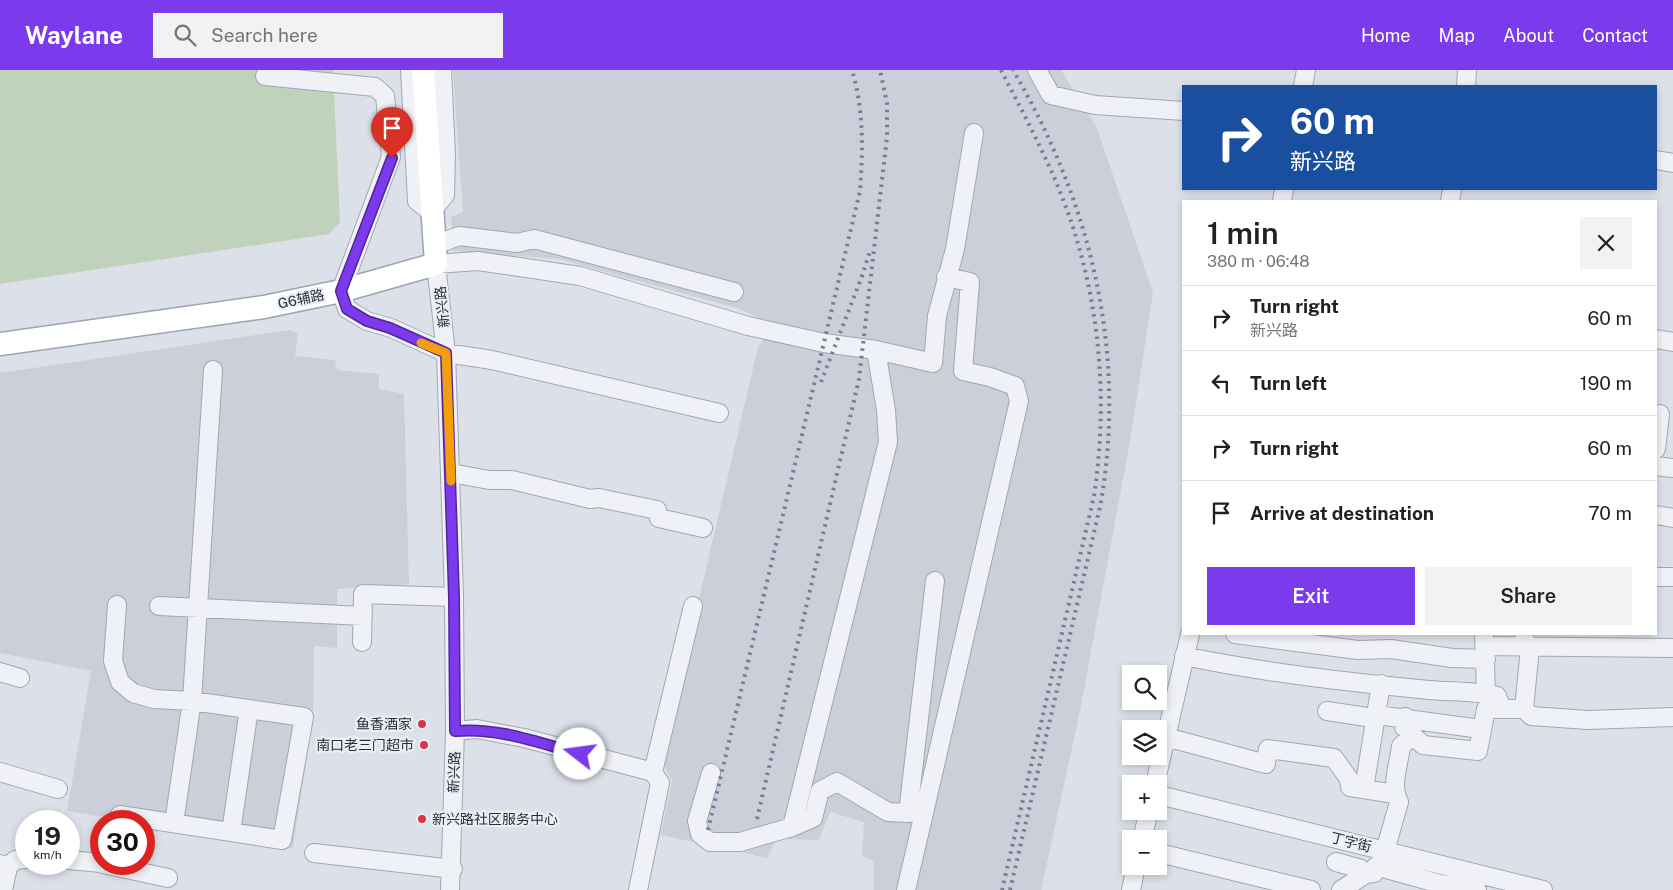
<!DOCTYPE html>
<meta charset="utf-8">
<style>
body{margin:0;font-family:"Public Sans","Noto Sans SC",sans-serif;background:#f2f2f2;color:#202124;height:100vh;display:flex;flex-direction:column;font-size:19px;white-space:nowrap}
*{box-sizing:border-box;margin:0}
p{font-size:16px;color:#757577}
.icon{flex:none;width:28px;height:28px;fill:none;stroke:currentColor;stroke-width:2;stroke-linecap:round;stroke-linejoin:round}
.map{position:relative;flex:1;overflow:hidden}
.details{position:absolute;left:1182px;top:130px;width:475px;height:435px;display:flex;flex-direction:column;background:#fff;border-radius:0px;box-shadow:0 2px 8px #0003}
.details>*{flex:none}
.banner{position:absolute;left:1182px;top:15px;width:475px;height:105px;border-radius:0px;box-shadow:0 2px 8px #0003;background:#1a4fa0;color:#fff;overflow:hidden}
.buttons{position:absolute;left:1122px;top:595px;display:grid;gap:10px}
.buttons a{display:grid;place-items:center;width:45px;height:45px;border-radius:0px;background:#fff;box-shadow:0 2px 8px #0003;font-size:25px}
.speed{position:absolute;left:15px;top:740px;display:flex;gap:10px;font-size:25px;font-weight:700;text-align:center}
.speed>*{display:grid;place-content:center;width:65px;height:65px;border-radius:50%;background:#fff;box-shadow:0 2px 8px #0003;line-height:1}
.speed small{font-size:12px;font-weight:400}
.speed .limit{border:8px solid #d22;background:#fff;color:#111}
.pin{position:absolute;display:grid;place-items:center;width:42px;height:42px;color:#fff;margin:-51px -21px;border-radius:50% 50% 50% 0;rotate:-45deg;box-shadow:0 0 5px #0007}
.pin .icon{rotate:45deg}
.me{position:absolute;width:55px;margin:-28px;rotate:285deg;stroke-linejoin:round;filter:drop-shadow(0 0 4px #0008)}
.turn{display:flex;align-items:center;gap:18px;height:105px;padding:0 25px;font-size:22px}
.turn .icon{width:65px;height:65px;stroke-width:2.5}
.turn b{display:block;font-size:35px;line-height:42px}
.round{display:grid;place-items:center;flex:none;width:52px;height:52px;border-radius:0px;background:#f2f2f2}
.head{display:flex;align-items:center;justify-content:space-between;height:85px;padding:0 25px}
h1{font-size:30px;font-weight:600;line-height:38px}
.button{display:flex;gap:10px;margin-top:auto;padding:10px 25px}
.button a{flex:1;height:58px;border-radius:0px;background:#7c3aed;color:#fff;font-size:20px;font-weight:600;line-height:58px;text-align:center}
.button a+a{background:#f2f2f2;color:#202124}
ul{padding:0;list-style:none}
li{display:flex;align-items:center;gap:15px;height:65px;padding:0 25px;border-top:1px solid #e0e0e0}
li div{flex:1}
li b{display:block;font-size:19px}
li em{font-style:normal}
header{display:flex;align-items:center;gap:30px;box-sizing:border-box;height:70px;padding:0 25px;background:#7c3aed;color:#fff}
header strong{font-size:24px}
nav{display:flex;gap:28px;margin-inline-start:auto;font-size:18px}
.search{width:350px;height:45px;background:#f2f2f2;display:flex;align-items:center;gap:12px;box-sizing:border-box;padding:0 18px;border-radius:0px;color:#757577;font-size:19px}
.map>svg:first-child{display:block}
.built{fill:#cacfda}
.green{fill:#c1d2bc}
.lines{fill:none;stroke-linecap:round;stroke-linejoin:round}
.minor-casing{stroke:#a1a7b2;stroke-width:20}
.major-casing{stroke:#9aa4b4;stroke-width:25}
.minor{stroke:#eff1f6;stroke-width:18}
.major{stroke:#fff;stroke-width:22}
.rail{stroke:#747f92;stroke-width:4;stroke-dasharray:2.5 5;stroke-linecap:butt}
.route-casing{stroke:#51269a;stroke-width:12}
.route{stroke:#7c3aed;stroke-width:9}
.slow{stroke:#f59e0b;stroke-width:9}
.poi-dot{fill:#d93549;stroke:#ebeff5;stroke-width:2}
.labels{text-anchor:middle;stroke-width:4.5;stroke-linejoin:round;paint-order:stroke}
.street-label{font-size:14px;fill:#252e3f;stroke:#ebeff5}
.poi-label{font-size:14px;fill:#252e3f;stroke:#ebeff5;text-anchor:end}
</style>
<header>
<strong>Waylane</strong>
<div class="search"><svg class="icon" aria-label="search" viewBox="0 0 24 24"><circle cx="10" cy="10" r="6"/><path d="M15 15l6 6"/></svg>Search here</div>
<nav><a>Home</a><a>Map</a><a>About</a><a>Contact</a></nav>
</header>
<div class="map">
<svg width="1673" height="820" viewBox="0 0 1673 820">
<rect width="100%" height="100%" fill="#dce0e8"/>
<path class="built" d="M453,0h608l36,58 56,165 -23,148 -50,270 -39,179h-167v-29l-12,-5 2,-34 -34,-10 -11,28 -42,-1 -10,19 -106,-23 11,-55 -11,-19 97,-414 17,-21 -35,-17 -181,-50 -106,-8 -2,-34 12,-5z
M290,260l8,3 -3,23 40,4 2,10 42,4v15l25,5 5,190 -72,5v59l-23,-2 -1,70 -20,132 -226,-37 24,-140 -91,-18v-280z"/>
<path class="green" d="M0,0h333l7,152 -11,12 -329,50z"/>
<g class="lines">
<g class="minor-casing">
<path id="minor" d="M410,0l7,131 14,11 14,-17 1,-41 -4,-84
M1037,0l14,25 44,10 89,6
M265,6l110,11 10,9 6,61 -50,134 6,18 20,12 24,7 55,25 46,7 227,53
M1303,16l3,-16
M1466,16l1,-16
M1656,90l17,3
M1282,131l2,-12
M1450,131l2,-12
M435,175l24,-9 58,7 17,-4 200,53
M1656,269l17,3
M1656,379l4,-35
M1656,396l17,2
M451,403l38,7h23l78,19 9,-1 58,12 2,8 44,10
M1656,445l17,3
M1656,507h17
M117,535l-4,56 7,21 13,11 21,6 38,2 112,16 -22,123 -162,-25
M159,536l204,10
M1235,564l123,16 33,-1 61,9 34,1
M1484,564l2,60
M1524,569l6,9 -6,61
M362,572l1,-48 91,3
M1485,576l188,2
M1184,586c81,17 164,26 245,34 23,2 46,1 68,6l5,13
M0,602l20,6
M1327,641l46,7 4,-3 104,14
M1405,647l-1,10 19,18 55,6 8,-42h38l7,7 57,4 85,-3
M455,661l22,-2 47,9 129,34
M1166,667l100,27 2,-15 66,9 15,21 1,8 45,7
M0,702l58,17
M711,703l-14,48 3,13 10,8h30l52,-15 21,-9 7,-27 17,-9 51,30 20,1 27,-232
M1155,714l35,-150
M1364,719l17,-105
M1159,725l384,95
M924,743l95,-412 -4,-15 -25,-9 -27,-6 7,-89 -24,-5
M174,753l18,-122 21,-331
M792,757l96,-385 -2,-32 -10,-60
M231,762l18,-123
M1142,769l7,-28
M1385,781l14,-49c-9,-17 0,-37 2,-56l11,-10
M314,783l139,16
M1159,783l152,37
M69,790l32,3
M1336,792l25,7 5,5
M0,794l8,3 7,-7 11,-1
M103,794l65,14
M3,820l5,-23
M450,820l5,-159 -1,-134 -8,-244 -10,-89 42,-3 102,15 168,50 76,17 52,7 57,13 4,-47 18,-67 19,-116
M638,820l22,-107 -7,-11 40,-166
M906,820l18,-77h-10
M1131,820l5,-24
M1341,820l25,-16 8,-1 2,-7 64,18 37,6"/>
</g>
<g class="major-casing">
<path id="major" d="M0,274l264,-37 77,-16 95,-27 -13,-194"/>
</g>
<use href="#minor" class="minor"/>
<use href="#major" class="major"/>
<path class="rail" d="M1001,0c19,37 39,74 55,112 42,99 54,208 38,314l-92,394
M821,312l40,-103 9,-28
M757,749l102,-440 28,-242v-34l-7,-33
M708,760l152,-639c3,-41 4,-81 -8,-121
M1010,820l90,-383c28,-153 -9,-304 -87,-437"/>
</g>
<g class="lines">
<g class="route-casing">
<path id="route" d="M392,88l-51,133 6,18 20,12 23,7 56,25 8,244 1,134c43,-4 84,12 125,23"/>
</g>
<use href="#route" class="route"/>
<path class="slow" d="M421,273l25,10 5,128"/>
</g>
<g class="poi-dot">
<circle cx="422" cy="654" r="5"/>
<circle cx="424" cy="675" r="5"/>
<circle cx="422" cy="749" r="5"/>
</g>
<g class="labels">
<g class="street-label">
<text transform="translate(301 229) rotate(-12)" y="5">G6辅路</text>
<text transform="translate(442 237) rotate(-96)" y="5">新兴路</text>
<text transform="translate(454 702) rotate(-88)" y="5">新兴路</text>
<text transform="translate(1351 772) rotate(14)" y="5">丁字街</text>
</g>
<g class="poi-label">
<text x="412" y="659">鱼香酒家</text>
<text x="414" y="680">南口老三门超市</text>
<text x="432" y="754" text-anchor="start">新兴路社区服务中心</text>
</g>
</g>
</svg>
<div class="buttons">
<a><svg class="icon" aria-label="search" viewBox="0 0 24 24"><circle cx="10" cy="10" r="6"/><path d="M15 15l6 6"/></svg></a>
<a><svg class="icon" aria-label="layers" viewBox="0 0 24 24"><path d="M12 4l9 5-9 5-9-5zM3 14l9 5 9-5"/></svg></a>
<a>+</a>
<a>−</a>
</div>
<div class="speed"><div>19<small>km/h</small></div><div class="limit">30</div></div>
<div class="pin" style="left:392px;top:88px;background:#d93025"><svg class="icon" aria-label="arrive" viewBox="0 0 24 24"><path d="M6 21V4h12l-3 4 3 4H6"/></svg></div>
<svg class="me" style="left:580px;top:684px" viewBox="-20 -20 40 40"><circle r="19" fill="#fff"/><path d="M0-13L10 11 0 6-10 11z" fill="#7c3aed"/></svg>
<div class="banner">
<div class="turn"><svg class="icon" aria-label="right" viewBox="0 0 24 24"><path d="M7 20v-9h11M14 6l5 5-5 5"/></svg><div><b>60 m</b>新兴路</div></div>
</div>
<section class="details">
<div class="head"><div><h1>1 min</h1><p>380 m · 06:48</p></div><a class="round"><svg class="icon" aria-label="close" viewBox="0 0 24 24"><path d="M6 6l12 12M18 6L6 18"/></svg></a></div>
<ul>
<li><svg class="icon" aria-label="right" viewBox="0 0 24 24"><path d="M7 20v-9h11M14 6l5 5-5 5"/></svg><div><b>Turn right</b><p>新兴路</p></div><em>60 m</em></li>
<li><svg class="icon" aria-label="left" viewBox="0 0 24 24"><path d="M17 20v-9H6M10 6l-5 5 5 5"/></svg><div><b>Turn left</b></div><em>190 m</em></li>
<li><svg class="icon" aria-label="right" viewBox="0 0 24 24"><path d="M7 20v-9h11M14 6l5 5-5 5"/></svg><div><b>Turn right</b></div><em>60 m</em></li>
<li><svg class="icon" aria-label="arrive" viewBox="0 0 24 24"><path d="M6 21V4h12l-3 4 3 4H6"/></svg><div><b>Arrive at destination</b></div><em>70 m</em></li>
</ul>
<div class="button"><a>Exit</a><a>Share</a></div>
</section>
</div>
